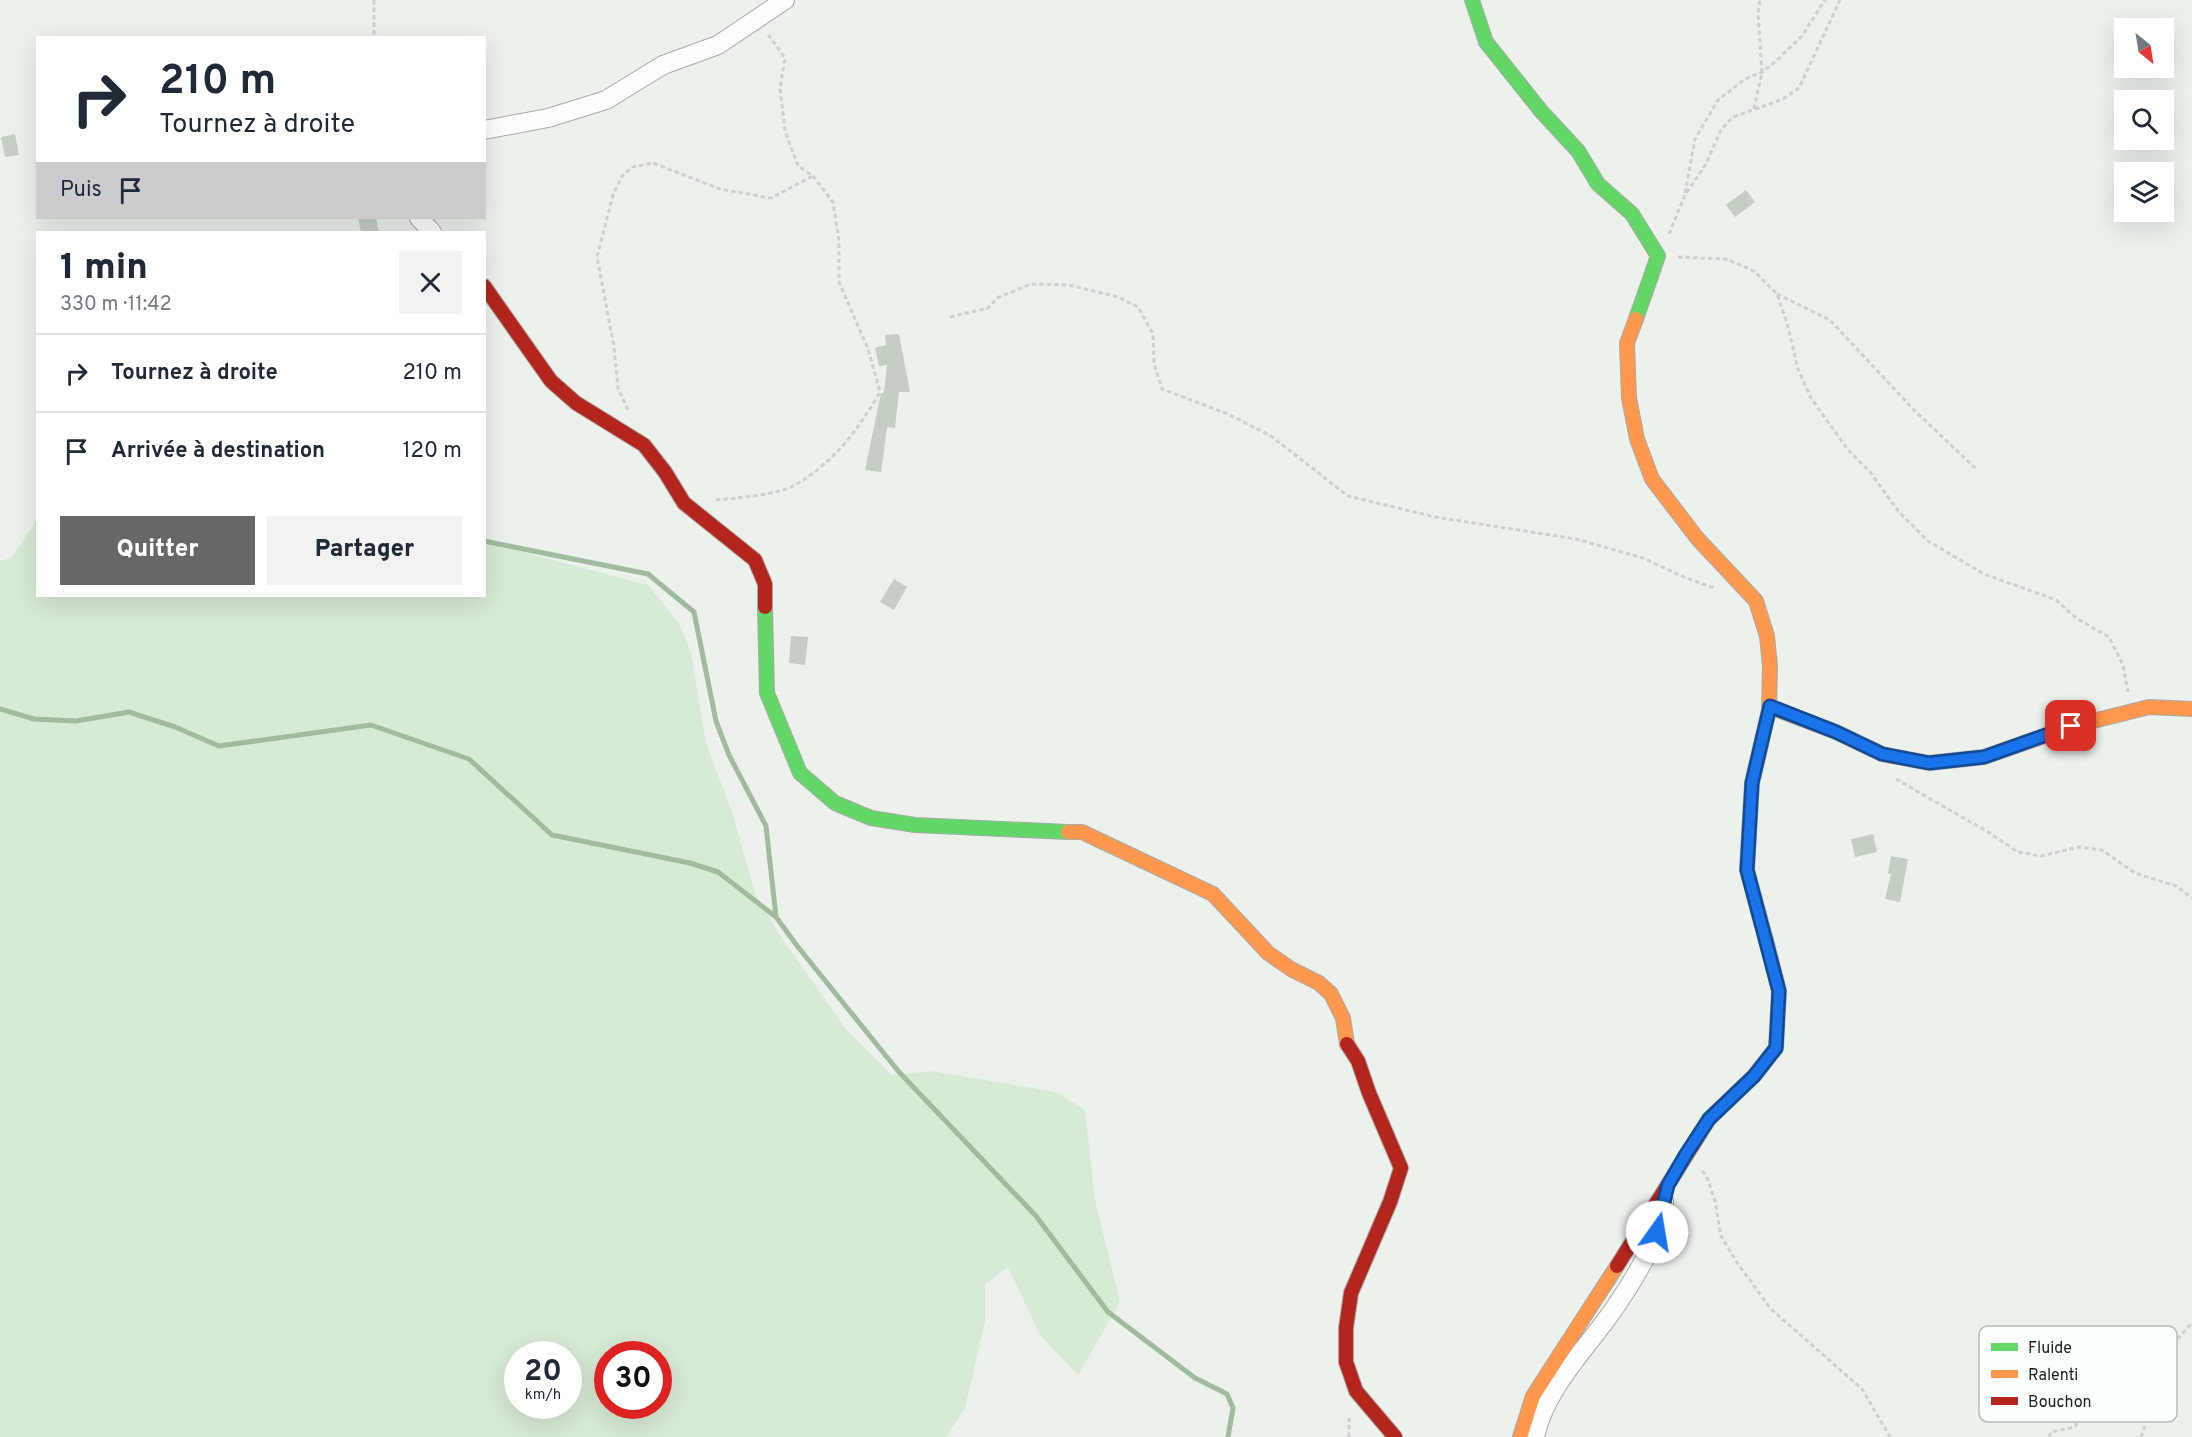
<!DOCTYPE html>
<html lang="fr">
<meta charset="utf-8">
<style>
body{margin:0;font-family:Overpass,sans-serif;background:#f2f2f3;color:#1f2937;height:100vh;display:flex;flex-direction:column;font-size:22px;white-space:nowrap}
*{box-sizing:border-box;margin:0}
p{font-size:20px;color:#747a83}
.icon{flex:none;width:33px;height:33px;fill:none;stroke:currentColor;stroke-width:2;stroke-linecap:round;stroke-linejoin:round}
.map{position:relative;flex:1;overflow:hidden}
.panel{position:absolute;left:36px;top:231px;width:450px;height:366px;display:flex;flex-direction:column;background:#fff;border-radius:0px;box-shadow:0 6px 24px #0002}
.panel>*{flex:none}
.guide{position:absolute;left:36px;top:36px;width:450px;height:183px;border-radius:0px;box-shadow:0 6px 24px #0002;background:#fff;color:#1f2937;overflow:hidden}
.needle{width:39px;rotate:150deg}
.buttons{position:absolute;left:2114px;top:18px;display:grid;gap:12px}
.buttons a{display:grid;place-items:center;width:60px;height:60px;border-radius:0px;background:#fff;box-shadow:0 6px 24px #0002;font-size:30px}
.speed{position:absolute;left:504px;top:1341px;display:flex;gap:12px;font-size:30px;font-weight:700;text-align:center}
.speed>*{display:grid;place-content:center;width:78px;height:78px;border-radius:50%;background:#fff;box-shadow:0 6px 24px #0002;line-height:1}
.speed small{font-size:15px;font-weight:400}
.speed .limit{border:9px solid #d22;background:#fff;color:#111}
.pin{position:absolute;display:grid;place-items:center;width:51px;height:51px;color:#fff;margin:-26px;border-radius:12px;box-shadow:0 3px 9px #0006}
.me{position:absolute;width:66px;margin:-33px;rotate:13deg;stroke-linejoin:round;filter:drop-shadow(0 0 4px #0008)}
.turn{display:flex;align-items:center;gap:21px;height:126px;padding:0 24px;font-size:27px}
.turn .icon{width:78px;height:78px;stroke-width:2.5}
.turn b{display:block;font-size:42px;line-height:51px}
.then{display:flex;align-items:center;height:57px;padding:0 24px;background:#0003;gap:12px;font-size:22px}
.round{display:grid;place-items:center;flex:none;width:63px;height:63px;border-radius:0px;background:#f2f2f3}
.head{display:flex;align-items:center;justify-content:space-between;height:102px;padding:0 24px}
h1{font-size:36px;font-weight:800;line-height:45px}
.primary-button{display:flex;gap:12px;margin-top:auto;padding:12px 24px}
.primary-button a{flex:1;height:69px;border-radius:0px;background:#656865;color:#fff;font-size:24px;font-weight:800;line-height:69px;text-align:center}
.primary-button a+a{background:#f2f2f3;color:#1f2937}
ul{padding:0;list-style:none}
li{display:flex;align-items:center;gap:18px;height:78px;padding:0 24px;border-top:2px solid #e0e1e3}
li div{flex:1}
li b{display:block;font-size:22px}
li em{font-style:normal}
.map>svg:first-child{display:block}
.green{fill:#d7ead5;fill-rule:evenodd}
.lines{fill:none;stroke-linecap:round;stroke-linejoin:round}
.stream{stroke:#a0bb9e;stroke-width:5}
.building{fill:#c4cec3}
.street-casing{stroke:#a8aba8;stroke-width:20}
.fast-casing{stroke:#a8aba8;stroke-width:16}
.slow-casing{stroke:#a8aba8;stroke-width:16}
.jam-casing{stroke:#a8aba8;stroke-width:16}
.path{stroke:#cecfce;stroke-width:3;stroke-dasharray:4.5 3;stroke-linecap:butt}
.street{stroke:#fcfdfc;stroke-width:18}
.fast{stroke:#63d668;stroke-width:14}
.slow{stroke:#ff974d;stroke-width:14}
.jam{stroke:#b3261e;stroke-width:14}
.route-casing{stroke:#114b97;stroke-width:15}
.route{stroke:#1a73e8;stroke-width:10}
.key{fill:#fbfffb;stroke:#b8bcb8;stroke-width:1.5}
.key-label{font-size:16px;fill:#1c1f1c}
</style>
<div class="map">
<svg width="2192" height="1437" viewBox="0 0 2192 1437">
<rect width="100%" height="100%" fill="#ecf1ec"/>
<path class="green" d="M37,520l1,76h446l1,-54 163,43 31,38 12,29 15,91 26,69 23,81 26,44 65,92 46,46 39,-4 125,21 29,18 10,90 25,102 -42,73 -38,-40 -32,-68 -23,17v38l-20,86 -19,29h-946v-876l11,-3zM518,1354h50v52h-50zM608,1354h50v52h-50z"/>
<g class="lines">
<path class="stream" d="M484,541l164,33 46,38 22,109 13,34 37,71 10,91 22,30 101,125 137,144 72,96 87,66 32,16 6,14 -5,29
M0,709l34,10 42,2 53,-9 46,15 44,19 152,-21 98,34 83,76 138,28 28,9 58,45"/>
</g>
<path class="building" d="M15,134l4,21 -14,2 -4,-20z
M1746,190l9,12 -20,15 -9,-12z
M358,218h18l3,14h-18z
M899,334l11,58h-11l-4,36 -8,-1 -6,45 -16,-2 16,-77h3l3,-28 -8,1 -4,-18 11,-3 -1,-10z
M894,579l13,8 -13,23 -14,-8z
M791,636l17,1 -3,28 -16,-2z
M1873,834l4,18 -22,5 -4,-18z
M1891,856l17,3 -8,43 -15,-3 6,-25h-3z"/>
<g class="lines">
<g class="street-casing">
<path id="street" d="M484,130l64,-12 58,-18 57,-35 55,-20 67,-45
M419,218l13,14
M1535,1437c9,-44 45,-82 71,-117 17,-23 41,-61 51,-87 4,-10 5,-22 7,-32"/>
</g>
<g class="fast-casing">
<path id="fast" d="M1472,0l14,42 55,69 37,40 20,33 34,30 26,42 -22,63
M765,607l2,86 33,80 35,30 36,15 44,7 153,7
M1766,940l-19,-70 5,-87 17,-73"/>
</g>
<g class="slow-casing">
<path id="slow" d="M1636,319l-9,24 2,55 8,41 15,40 45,59 59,63 11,35 3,30 -1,44
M2073,726l76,-19 43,2
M1068,832h14l131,62 55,59 23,16 28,14 12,11 12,24 4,26
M1520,1437l13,-41 84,-130"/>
</g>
<g class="jam-casing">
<path id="jam" d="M484,286l67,95 25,22 68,42 21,27 19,31 71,57 10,24v23
M1770,707l66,25 46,22 47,9 55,-6 89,-31
M1347,1044l11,17 11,32 32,75 -11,34 -39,91 -5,35v34l10,29 39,46
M1617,1266l92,-147 45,-43 22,-28 3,-57 -13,-51"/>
</g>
<path class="path" d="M374,0v38
M1754,109l8,-37 -4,-59 2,-13
M1685,193l10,-54 23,-39 27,-21 17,-7 14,-11 26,-25 23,-36
M1669,234l16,-39 21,-31 15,-34 12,-13 50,-18 16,-11 41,-88
M1678,257l48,2 28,12 23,23 10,29 11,46 13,29 37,52 22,22 29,40 29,29 56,33 72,26 20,18 33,19 14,28 5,27
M1777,294l53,26 82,88 63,60
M950,317l38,-9 9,-10 34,-14 38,1 49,12 20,10 15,27 1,29 8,26 66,25 43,22 77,60 87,21 141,22 67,19 43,20 28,10
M628,410l-10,-22 -4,-41 -17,-90 16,-62 9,-19 10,-9 21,-4 67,26 51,9 42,-22
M716,500c20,-2 61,-5 77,-14 40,-22 65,-56 87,-94l-12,-43 -29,-67v-41l-6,-39 -20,-26 -15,-10 -13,-35 -5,-43 5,-30 -18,-25
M1896,779l92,53 30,20 23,4 38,-9 23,3 33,23 41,13 16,12
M1702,1171l4,4 9,26 6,35 17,28 33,45 91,80 28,48
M1349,1437v-19
M2049,1437l2,-5 24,-5 32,-57 33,-6 33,-20
M2141,1437l32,-93 19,-21"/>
<use href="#street" class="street"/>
<use href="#fast" class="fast"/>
<use href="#slow" class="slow"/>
<use href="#jam" class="jam"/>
</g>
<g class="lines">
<g class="route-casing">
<path id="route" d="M1657,1232l11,-47 18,-31 23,-35 45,-43 22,-28 3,-57 -32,-121 5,-87 18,-77 66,26 46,22 47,9 55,-6 87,-31"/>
</g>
<use href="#route" class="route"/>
</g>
<rect x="1979" y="1326" width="198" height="96" rx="9" class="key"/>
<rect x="1991" y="1343" width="27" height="8" fill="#63d668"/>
<rect x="1991" y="1370" width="27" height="8" fill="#ff974d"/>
<rect x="1991" y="1397" width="27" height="8" fill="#b3261e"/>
<g class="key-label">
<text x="2028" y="1353">Fluide</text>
<text x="2028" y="1380">Ralenti</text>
<text x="2028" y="1407">Bouchon</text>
</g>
</svg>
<div class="buttons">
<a><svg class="needle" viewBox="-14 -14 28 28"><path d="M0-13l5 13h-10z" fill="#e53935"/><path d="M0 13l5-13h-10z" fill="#747a83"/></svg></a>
<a><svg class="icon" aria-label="search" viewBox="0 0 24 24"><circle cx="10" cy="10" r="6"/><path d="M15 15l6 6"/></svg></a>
<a><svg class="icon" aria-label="layers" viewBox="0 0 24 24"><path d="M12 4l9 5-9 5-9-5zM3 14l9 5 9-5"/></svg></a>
</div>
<div class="speed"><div>20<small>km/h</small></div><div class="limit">30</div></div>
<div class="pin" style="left:2071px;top:726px;background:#d93025"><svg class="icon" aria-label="arrive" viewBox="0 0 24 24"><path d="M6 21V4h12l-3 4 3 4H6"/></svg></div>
<svg class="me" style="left:1657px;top:1232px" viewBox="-20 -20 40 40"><circle r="19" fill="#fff"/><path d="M0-13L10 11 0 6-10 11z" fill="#1a73e8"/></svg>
<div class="guide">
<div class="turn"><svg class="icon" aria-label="right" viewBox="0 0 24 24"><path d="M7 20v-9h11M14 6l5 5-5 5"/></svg><div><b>210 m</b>Tournez à droite</div></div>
<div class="then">Puis<svg class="icon" aria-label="arrive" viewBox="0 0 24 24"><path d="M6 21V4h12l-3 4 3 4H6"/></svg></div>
</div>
<section class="panel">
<div class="head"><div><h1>1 min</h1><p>330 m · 11:42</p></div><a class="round"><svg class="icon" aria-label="close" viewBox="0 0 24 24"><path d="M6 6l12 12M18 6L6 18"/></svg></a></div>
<ul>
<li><svg class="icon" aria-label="right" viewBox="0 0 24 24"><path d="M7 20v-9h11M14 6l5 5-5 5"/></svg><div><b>Tournez à droite</b></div><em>210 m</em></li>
<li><svg class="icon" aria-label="arrive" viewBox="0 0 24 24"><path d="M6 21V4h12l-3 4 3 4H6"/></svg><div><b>Arrivée à destination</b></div><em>120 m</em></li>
</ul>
<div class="primary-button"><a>Quitter</a><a>Partager</a></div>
</section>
</div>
